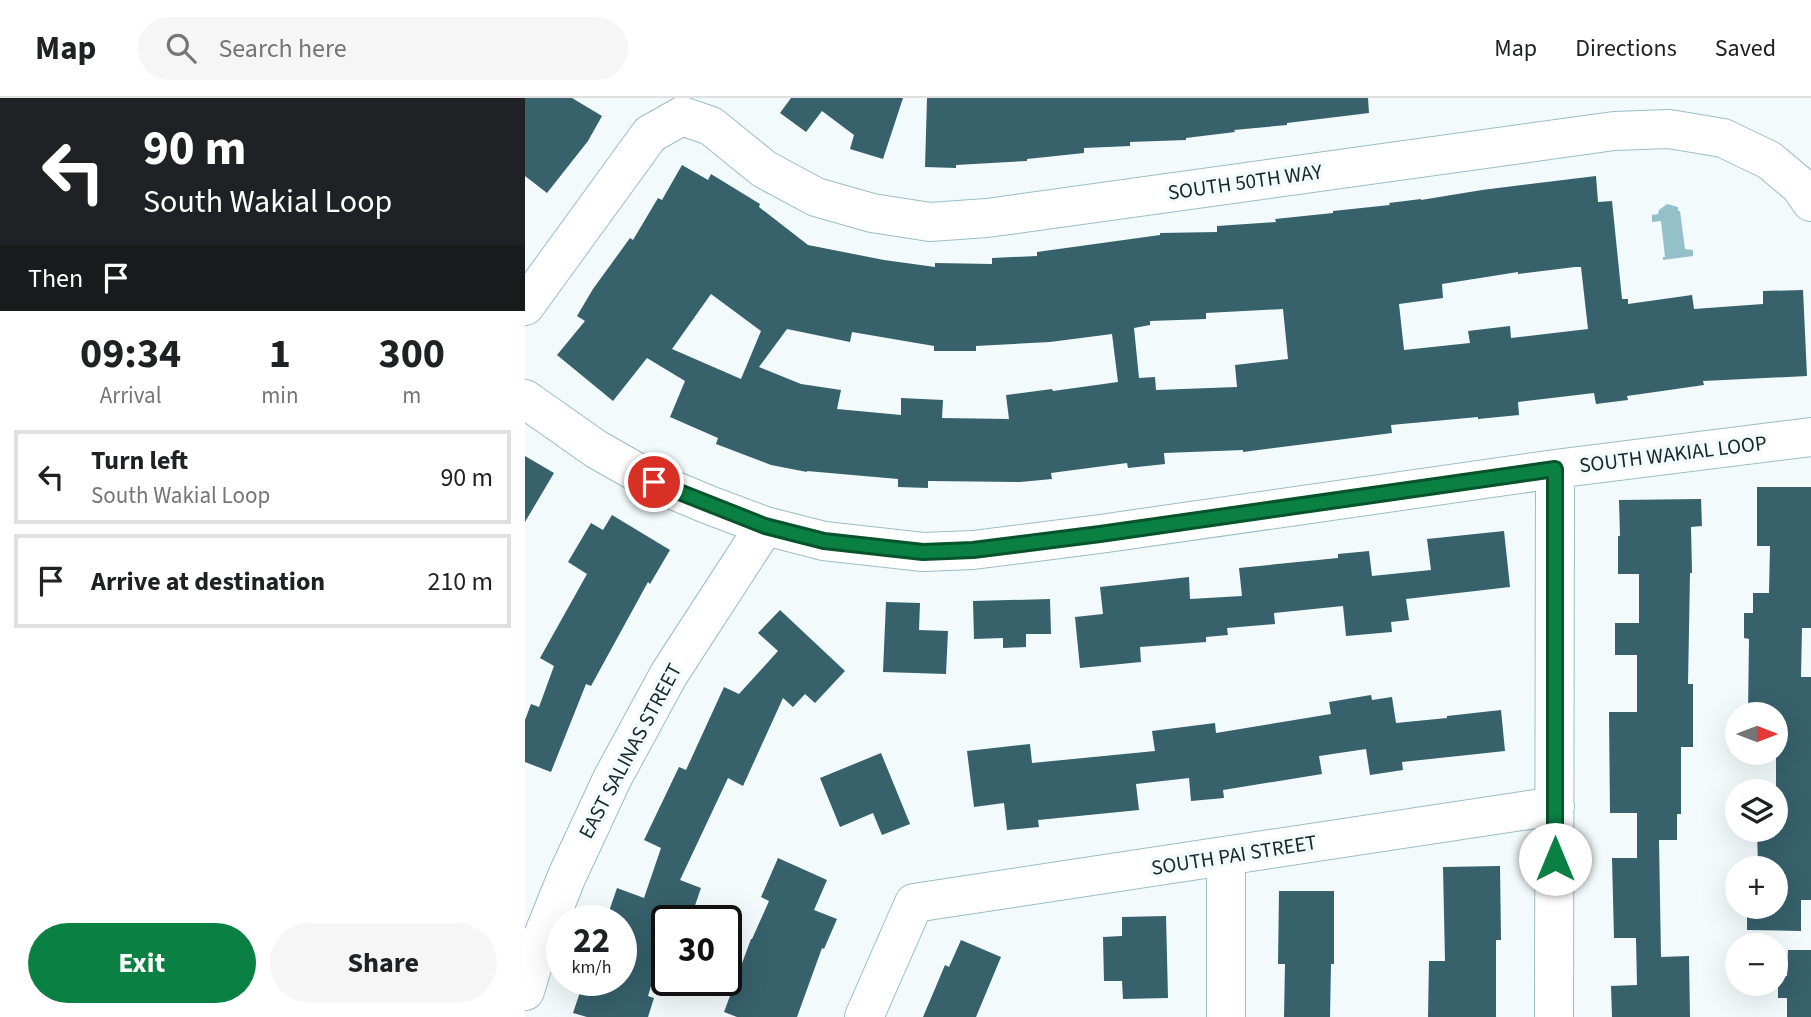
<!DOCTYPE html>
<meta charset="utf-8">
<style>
body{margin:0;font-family:"Source Sans 3",sans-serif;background:#f6f6f6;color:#202124;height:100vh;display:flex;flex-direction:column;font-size:26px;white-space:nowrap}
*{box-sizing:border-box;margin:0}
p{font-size:23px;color:#757577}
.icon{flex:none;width:38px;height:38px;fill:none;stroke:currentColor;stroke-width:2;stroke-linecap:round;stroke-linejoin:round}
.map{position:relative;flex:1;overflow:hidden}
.side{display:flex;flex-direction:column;background:#fff;width:525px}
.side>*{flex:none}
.top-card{background:#202124;color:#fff;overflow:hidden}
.needle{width:46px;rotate:90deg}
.buttons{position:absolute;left:1200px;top:604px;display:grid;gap:14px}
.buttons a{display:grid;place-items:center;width:63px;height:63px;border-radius:50%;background:#fff;box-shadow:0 7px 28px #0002;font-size:35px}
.speed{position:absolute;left:21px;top:807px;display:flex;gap:14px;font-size:35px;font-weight:700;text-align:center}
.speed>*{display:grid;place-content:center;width:91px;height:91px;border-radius:50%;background:#fff;box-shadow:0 7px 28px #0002;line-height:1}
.speed small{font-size:18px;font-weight:400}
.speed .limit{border:4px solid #111;border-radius:10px;background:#fff;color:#111}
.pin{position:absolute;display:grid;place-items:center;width:60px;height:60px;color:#fff;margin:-30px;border:4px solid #fff;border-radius:50%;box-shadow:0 2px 7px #0007}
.me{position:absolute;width:77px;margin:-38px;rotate:0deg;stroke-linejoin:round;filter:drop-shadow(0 0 5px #0008)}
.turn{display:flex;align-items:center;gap:24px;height:147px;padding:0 28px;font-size:32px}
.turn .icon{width:91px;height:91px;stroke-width:2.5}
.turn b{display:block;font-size:49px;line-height:60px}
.then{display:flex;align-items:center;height:66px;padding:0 28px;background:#0003;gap:14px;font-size:26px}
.eta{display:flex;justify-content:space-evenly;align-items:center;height:119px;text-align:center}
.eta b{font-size:42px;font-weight:700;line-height:49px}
.button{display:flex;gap:14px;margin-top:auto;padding:14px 28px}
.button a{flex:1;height:80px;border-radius:42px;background:#0b8043;color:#fff;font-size:28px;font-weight:700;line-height:80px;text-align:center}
.button a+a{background:#f6f6f6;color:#202124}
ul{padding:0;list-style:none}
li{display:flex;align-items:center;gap:21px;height:94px;margin:0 14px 10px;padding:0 14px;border:4px solid #e0e0e0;border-radius:0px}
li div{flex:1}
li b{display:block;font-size:26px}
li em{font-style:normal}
header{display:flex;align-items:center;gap:42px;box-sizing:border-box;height:98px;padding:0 35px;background:#fff;border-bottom:2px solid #e0e0e0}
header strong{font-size:33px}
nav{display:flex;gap:38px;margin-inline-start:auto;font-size:24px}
.search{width:490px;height:63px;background:#f6f6f6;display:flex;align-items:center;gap:18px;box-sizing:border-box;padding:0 24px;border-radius:38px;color:#757577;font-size:26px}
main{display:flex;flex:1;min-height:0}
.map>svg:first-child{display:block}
.water{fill:#94c0ca}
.building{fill:#37616b;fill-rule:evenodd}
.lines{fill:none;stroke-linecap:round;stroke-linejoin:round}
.minor-casing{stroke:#99bec7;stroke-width:40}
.minor{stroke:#fff;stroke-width:38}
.route-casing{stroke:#07532c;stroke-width:18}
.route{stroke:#0b8043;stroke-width:12}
.labels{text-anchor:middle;stroke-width:7;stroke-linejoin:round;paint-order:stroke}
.street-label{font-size:21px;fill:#172629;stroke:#f2fafc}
</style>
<header>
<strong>Map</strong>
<div class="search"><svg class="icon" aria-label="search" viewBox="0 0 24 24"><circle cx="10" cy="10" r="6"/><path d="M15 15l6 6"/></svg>Search here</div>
<nav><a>Map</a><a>Directions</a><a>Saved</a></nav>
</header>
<main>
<section class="side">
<div class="top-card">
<div class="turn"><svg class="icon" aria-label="left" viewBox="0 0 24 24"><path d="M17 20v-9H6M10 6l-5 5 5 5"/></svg><div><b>90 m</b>South Wakial Loop</div></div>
<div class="then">Then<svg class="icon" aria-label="arrive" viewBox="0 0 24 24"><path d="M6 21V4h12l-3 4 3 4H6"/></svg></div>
</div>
<div class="eta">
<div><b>09:34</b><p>Arrival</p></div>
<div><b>1</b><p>min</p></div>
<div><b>300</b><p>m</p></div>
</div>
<ul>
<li><svg class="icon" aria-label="left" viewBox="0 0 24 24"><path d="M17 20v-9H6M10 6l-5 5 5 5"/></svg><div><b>Turn left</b><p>South Wakial Loop</p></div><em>90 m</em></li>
<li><svg class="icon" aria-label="arrive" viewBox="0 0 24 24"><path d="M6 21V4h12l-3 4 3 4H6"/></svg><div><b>Arrive at destination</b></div><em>210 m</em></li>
</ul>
<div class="button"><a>Exit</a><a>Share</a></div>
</section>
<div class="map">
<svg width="1286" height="919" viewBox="0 0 1286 919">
<rect width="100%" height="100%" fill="#f2fafc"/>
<path class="water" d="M1142,106l11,3v4h2l5,38 8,1v6l-30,4v-3h2l-4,-36 -9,1v-7l6,-1 1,-4z"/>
<path class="building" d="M0,0h47l30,18 -14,25 -41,52 -22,-17z
M266,0h112l-20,61 -33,-10 4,-14 -32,-24 -16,21 -26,-19z
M402,0h441l1,15 -82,10v2l-53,5 1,2 -49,6v2l-56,2v4l-46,2v5l-57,6v2l-71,4v3l-31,-1z
M157,67l26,15 3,-6 49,30 -1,3 49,38 76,15 51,7v-4l57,1v-6l45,-2v-4l123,-17v-2l57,-1v-6l59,-4 -1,-3 58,-6v-2l57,-6 -1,-2 32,-4v1l61,-10 114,-14 2,26 14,-1 10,98h6v5l64,-9 2,14 69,-5v-13l40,-1 4,86 -104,5 1,4 -77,11 1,4 -32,4 -2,-11 -76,9 1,13 -41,4v-2l-87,8 1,8 -149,19v-2l-79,3 1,11 -37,4 -1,-5 -76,10 1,6 -32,3 -92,-1v7l-30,-1v-8l-91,-8v1l-36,-7 -55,-21 2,-6 -48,-21 15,-36 -38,-23 -34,43 -56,-46 28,-34 -8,-5 16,-27 37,-51 3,2 25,-42 4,2zM1050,169h6l7,62 -77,9 -1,-12 -42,5 2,12 -66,7 -5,-46 44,-6 -1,-14 76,-12v2zM186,196l50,37 -20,48 -69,-30zM758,211l5,50 -53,6 2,22 -81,3 -1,-13 -16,1 -5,-50 16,-3v-4l56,-2v-6zM262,231l63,13 2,-10 82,14v5h42v-5l74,-4 62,-8 6,48 -65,9 -1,-2 -46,6 3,24 -67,-1 1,-18 -42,-2v17l-64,-6 4,-19 -40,-6 -42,-17z
M0,358l29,17 -29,49z
M1232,389h54v141h-9l-1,49h10v223h-10v31l-54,-1v-24h29v-38h-23v-3l5,1 -1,-36h19v-74h-28v-4h28v-38h-28l1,-75 -5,-1v-25h9v-20h16l1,-47h-13z
M1176,401l1,27 -11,1 1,46h-2l-2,111h5v63h-12v67h-4v26h-18l2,117 28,-1 1,61h-78l-1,-31 26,-1 -1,-47h-22l-2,-80h25v-45h-27l-1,-101h28v-57h-22v-32h24v-49h-21v-38h2l-1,-36z
M87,417l58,35 -20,34 -2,-2 -57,104 -5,-2 -35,88 -26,-10v-42l6,-16 8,3 15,-41 -14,-8 47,-84 -19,-12 23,-39 12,7z
M979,433l6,56 -104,12 3,21 -18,2 1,10 -46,4 -3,-30 -69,7 1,11 -48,4 1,7 -22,2v5l-66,5 1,15 -61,6 -5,-51 28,-3 -3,-27 89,-10 1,22 52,-3 -3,-28 99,-10v-4l31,-3 3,25 59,-6 -4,-31z
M525,501l1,35h-25v13l-23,1v-10l-29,1 -1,-38z
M361,504l34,1 -1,27 29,1 -2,43 -63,-2z
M255,512l65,61 -30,32 -10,-9 -12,13 -10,-9 -40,88 -15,-8 -48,102 21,8 -11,32h-23v14l-19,62 6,2 -6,19h-61l-14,-4 10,-30 26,8 4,-11h8v-60h-15l11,-32 27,10 17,-50 -17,-8 35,-73 7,3 38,-83 15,7 39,-43 -20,-18z
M846,597l1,5 20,-3 4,26 51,-5v-2l54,-6 4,41 -103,11 1,8 -33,5 -4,-26 -47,7 3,18 -99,16 1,8 -33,3 -2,-23 -53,6 3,26 -101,10 1,7 -32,3 -3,-27 -30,4 -7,-56 63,-7 2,19 123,-12 -3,-20 63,-8 1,10 115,-19 -2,-12z
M356,655l29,71 -28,11 -9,-22 -33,14 -20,-49z
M253,760l49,22 -13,30 23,9 -13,30 -2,-1 -25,69h-60l-13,-5 27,-73h1l17,-38 -8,-4z
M975,768l1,74h-5v77h-68l1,-56h16l-2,-94z
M754,793h55v73h-3l-1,53h-46l1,-53h-7z
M641,818l2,82 -45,1 -1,-18h-18l-1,-44 19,-1v-19z
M436,842l40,17 -25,60h-53l22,-52 4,2z
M1263,852h23v67h-24v-19h-9v-22h9z"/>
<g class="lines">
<g class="minor-casing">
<path id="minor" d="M0,208l125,-172 32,-18 29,10 53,43 52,28 56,16 58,9 57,-4 627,-87 55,-2 54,9 46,22 31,26 11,16
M0,301l71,50 58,33 55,23 56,21 59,15 99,11 50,-2 127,-16 455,-65 256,-32
M0,893l13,-43 29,-72 45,-97 57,-105 96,-148
M339,919l50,-114 641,-97
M701,919v-160
M1029,919l1,-548"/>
</g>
<use href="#minor" class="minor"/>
</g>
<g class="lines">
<g class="route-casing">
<path id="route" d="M129,384l111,44 59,15 99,11 50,-2 127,-16 455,-65v390"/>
</g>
<use href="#route" class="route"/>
</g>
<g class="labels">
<g class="street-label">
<text transform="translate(720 84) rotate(-8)" y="7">SOUTH 50TH WAY</text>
<text transform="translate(1148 356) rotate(-7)" y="7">SOUTH WAKIAL LOOP</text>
<text transform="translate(105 653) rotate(-62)" y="7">EAST SALINAS STREET</text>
<text transform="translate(709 757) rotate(-9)" y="7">SOUTH PAI STREET</text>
</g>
</g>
</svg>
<div class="buttons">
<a><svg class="needle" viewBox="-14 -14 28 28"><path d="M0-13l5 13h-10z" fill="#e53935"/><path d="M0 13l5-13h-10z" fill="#757577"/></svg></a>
<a><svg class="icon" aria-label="layers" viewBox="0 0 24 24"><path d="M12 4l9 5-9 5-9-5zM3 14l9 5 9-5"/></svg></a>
<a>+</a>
<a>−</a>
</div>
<div class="speed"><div>22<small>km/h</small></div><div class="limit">30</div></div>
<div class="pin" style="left:129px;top:384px;background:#d93025"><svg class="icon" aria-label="arrive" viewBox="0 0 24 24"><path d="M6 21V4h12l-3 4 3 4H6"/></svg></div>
<svg class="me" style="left:1030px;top:761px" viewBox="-20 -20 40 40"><circle r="19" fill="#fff"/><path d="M0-13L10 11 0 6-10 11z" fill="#0b8043"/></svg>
</div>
</main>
